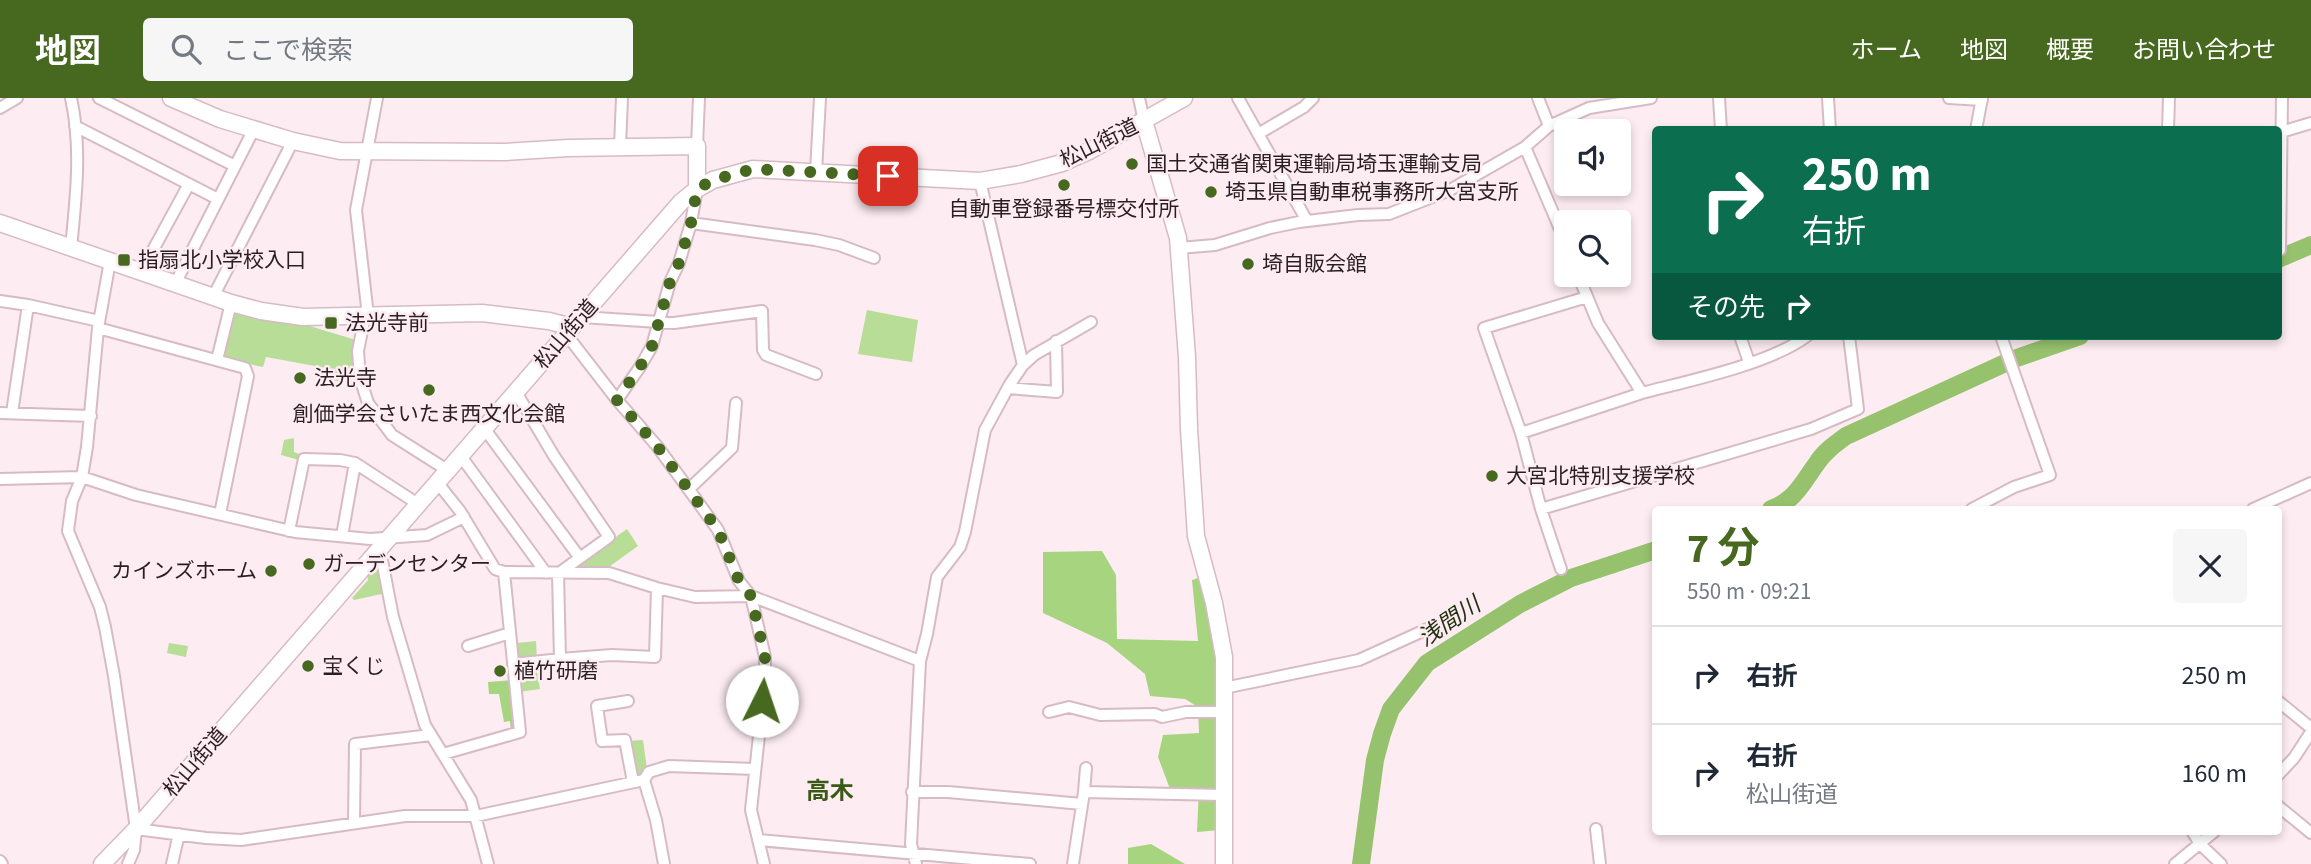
<!DOCTYPE html>
<html lang="ja">
<meta charset="utf-8">
<style>
body{margin:0;font-family:"Source Sans 3","Noto Sans JP",sans-serif;background:#f6f6f7;color:#1f2937;height:100vh;display:flex;flex-direction:column;font-size:26px;white-space:nowrap}
*{box-sizing:border-box;margin:0}
p{font-size:23px;color:#747a83}
.icon{flex:none;width:38px;height:38px;fill:none;stroke:currentColor;stroke-width:2;stroke-linecap:round;stroke-linejoin:round}
.map{position:relative;flex:1;overflow:hidden}
.drawer{position:absolute;left:1652px;top:408px;width:630px;height:329px;display:flex;flex-direction:column;background:#fff;border-radius:7px;box-shadow:0 4px 10px #0003}
.drawer>*{flex:none}
.top-card{position:absolute;left:1652px;top:28px;width:630px;height:214px;border-radius:7px;box-shadow:0 4px 10px #0003;background:#0b6e4f;color:#fff;overflow:hidden}
.buttons{position:absolute;left:1554px;top:21px;display:grid;gap:14px}
.buttons a{display:grid;place-items:center;width:77px;height:77px;border-radius:7px;background:#fff;box-shadow:0 4px 10px #0003;font-size:35px}
.pin{position:absolute;display:grid;place-items:center;width:60px;height:60px;color:#fff;margin:-30px;border-radius:14px;box-shadow:0 4px 10px #0006}
.me{position:absolute;width:77px;margin:-38px;rotate:4deg;stroke-linejoin:round;filter:drop-shadow(0 0 5px #0008)}
.turn{display:flex;align-items:center;gap:24px;height:147px;padding:0 35px;font-size:32px}
.turn .icon{width:91px;height:91px;stroke-width:2.5}
.turn b{display:block;font-size:49px;line-height:60px}
.then{display:flex;align-items:center;height:66px;padding:0 35px;background:#0003;gap:14px;font-size:26px}
.round{display:grid;place-items:center;flex:none;width:74px;height:74px;border-radius:7px;background:#f6f6f7}
.overview{display:flex;align-items:center;justify-content:space-between;height:119px;padding:0 35px}
h1{font-size:42px;font-weight:700;line-height:52px;color:#46681f}
ul{padding:0;list-style:none}
li{display:flex;align-items:center;gap:21px;height:98px;padding:0 35px;border-top:2px solid #e0e1e3}
li div{flex:1}
li b{display:block;font-size:26px}
li em{font-style:normal}
header{display:flex;align-items:center;gap:42px;box-sizing:border-box;height:98px;padding:0 35px;background:#46681f;color:#fff}
header strong{font-size:33px}
nav{display:flex;gap:38px;margin-inline-start:auto;font-size:24px}
.search{width:490px;height:63px;background:#f6f6f7;display:flex;align-items:center;gap:18px;box-sizing:border-box;padding:0 24px;border-radius:7px;color:#747a83;font-size:26px}
.map>svg:first-child{display:block}
.green{fill:#b7dd96}
.forest{fill:#a7d47e}
.lines{fill:none;stroke-linecap:round;stroke-linejoin:round}
.river{stroke:#96c26d;stroke-width:18}
.street-casing{stroke:#d7bbc4;stroke-width:14}
.secondary-casing{stroke:#d7bbc4;stroke-width:19}
.street{stroke:#fff;stroke-width:10}
.secondary{stroke:#fff;stroke-width:16}
.route{stroke:#46681f;stroke-width:12;stroke-dasharray:0 21.6}
.poi-dot{fill:#46681f;stroke:#fdecf1;stroke-width:2.5}
.labels{text-anchor:middle;stroke-width:5;stroke-linejoin:round;paint-order:stroke}
.street-label{font-size:21px;fill:#291e22;stroke:#fdecf1}
.poi-label{font-size:21px;fill:#291e22;stroke:#fdecf1;text-anchor:start}
.water-label{font-size:23px;font-style:italic;fill:#1f300d;stroke:#fdecf1}
.quarter-label{font-size:24px;font-weight:bold;fill:#3a5917;stroke:#fdecf1}
</style>
<header>
<strong>地図</strong>
<div class="search"><svg class="icon" aria-label="search" viewBox="0 0 24 24"><circle cx="10" cy="10" r="6"/><path d="M15 15l6 6"/></svg>ここで検索</div>
<nav><a>ホーム</a><a>地図</a><a>概要</a><a>お問い合わせ</a></nav>
</header>
<div class="map">
<svg width="2311" height="766" viewBox="0 0 2311 766">
<rect width="100%" height="100%" fill="#fdecf1"/>
<path class="green" d="M867,212l51,10 -6,42 -54,-8z
M235,214l68,12 53,16 2,46 -33,-8 1,-10 -60,-11 -3,10 -39,-8 -3,-3 10,-42z
M294,340v14l5,2v6l-18,-5 3,-15z
M627,431l11,17 -32,23 -38,2z
M375,466l5,2 6,27 -32,7 -2,-2 16,-18 -1,-7z
M536,543l1,19 -21,1 1,-18z
M169,545l19,3 -2,11 -19,-4z
M527,568l1,6 9,-1 3,18 -21,3v-24z
M643,642l4,29 -12,13 -8,-41z"/>
<path class="forest" d="M1102,453l14,24 1,64 81,2 -6,-61 9,-3 17,77 2,176 -23,2 2,-43h-29l-12,-32 5,-22 36,-2 -1,-26 -13,-8 -35,-3 -5,-22 -38,-31 -64,-30v-61z
M515,582l4,49 -8,2 -1,-10 -6,1 -5,-28h-10l-1,-12z
M1151,746l34,20h-57v-16z"/>
<g class="lines">
<path class="river" d="M2278,161l33,-14
M1771,411c24,-8 32,-27 46,-46 7,-11 18,-19 29,-27l168,-77 66,-23
M1361,766l14,-104 7,-26 9,-25 36,-46 93,-59 51,-26 85,-28"/>
<g class="street-casing">
<path id="street" d="M71,0c11,50 5,99 0,150
M99,0l136,68
M377,0l-21,112 12,106 -4,5 -6,30 2,27 8,25 24,32 55,35
M1139,0l5,23
M1238,0l69,123
M1538,0l11,28
M1719,0l2,32
M1828,0l2,32
M1949,0l33,2
M0,10l17,-10
M75,28l143,73
M1976,32l6,-32
M2168,32l1,-32
M2278,35l33,-10
M1258,36l46,-27 9,-9
M620,48l2,-48
M697,48l2,-48
M1525,49l41,96
M816,74l4,-74
M691,125l124,17 24,5 35,13
M1179,150l36,-3 55,-17 29,-6 59,-7 31,-1 61,-24 75,-43 24,-21 40,-18 62,-10
M2280,152l2,-152
M110,163l-12,67 -11,119 -5,30 -10,24 -4,30 32,76 5,20 9,49 22,153 -2,21 -6,14
M141,174l48,-88
M1578,177l20,48 44,70c46,-12 128,-29 165,-57
M175,186l79,-155
M213,199l80,-156
M1587,199l-103,31 37,105 20,76 270,-80 47,-20 -9,-73
M0,203l28,4 71,16
M581,219l93,6 88,-12 1,39 3,5 50,19
M98,230l147,40 3,8 -28,138
M566,236l51,66 40,46 38,52 23,32 21,51 12,15 14,61v23l-14,130 13,54
M1740,238l9,26
M217,262l14,-57
M1023,267l11,-10 57,-33
M1008,290l49,4 -1,-51
M516,294l38,64 55,81 -50,36
M617,302l23,-33 12,-21 18,-64 9,-19 12,-40 6,-34
M0,315l91,3
M12,315l16,-108
M484,330l96,130
M1521,335l121,-40
M460,357l86,118
M0,381l82,-2 54,18 159,37 75,7 57,-4 37,-18
M437,384l23,29 35,58 9,3 105,1 48,15 38,9 56,-1 169,65
M689,391l43,-41 4,-45
M1541,411l20,60
M1972,411l42,-22 36,-12 -49,-139
M2253,411l58,-26
M289,433l15,-72 36,1 15,3 63,41
M342,438l13,-73
M380,452l13,67 32,108 46,75 17,64
M558,475l2,86 52,-4 43,2 2,-69
M468,548l42,-13
M513,566l48,-5
M1224,590l135,-28 75,-34
M628,603l-31,5 5,35 23,-1 8,42
M2278,603l33,27
M1049,614l20,-5 31,8 55,-1 7,3 24,-5h38
M443,656l77,-22 -16,-160
M2278,677l16,-17 17,-26
M644,682l12,40 8,44
M912,694h36l134,12
M1084,694l2,-24
M2278,708l33,27
M354,724l1,-78 76,-9
M136,731l70,9 35,2 164,-24h71l168,-36 5,-8 20,-6 86,3
M1596,731l4,35
M2192,733l8,13 21,20
M758,742l272,24
M0,763l2,3
M172,766l7,-30
M916,766l-5,-20 9,-183 7,-27 10,-57 23,-30 5,-15 20,-102 25,-46 13,-19 -43,-184
M1073,766l11,-72 139,3
M2175,766l40,-33"/>
</g>
<g class="secondary-casing">
<path id="secondary" d="M171,0l49,21 73,22 47,10 165,1 63,-4 129,-2v43
M1144,23l34,117 9,119 2,72 7,107 18,67 10,54v207
M0,125l231,80 30,8 42,6 179,-4 67,8 23,6
M102,766l34,-35 545,-627 16,-13 16,-9 40,-11 227,12 41,-7 41,-11 27,-12 95,-53"/>
</g>
<use href="#street" class="street"/>
<use href="#secondary" class="secondary"/>
</g>
<g class="lines">
<path class="route" d="M762,603l3,-44 -14,-61 -12,-15 -21,-51 -61,-84 -40,-46 23,-33 12,-21 18,-64 9,-19 12,-40 6,-34 16,-9 40,-11 135,7"/>
</g>
<g class="poi-dot">
<circle cx="1132" cy="66" r="7"/>
<circle cx="1064" cy="87" r="7"/>
<circle cx="1211" cy="94" r="7"/>
<rect x="117" y="155" width="14" height="14" rx="3.5"/>
<circle cx="1248" cy="166" r="7"/>
<rect x="324" y="218" width="14" height="14" rx="3.5"/>
<circle cx="300" cy="280" r="7"/>
<circle cx="429" cy="292" r="7"/>
<circle cx="1492" cy="378" r="7"/>
<circle cx="309" cy="466" r="7"/>
<circle cx="271" cy="473" r="7"/>
<circle cx="308" cy="568" r="7"/>
<circle cx="500" cy="573" r="7"/>
</g>
<g class="labels">
<g class="street-label">
<text transform="translate(1099 45) rotate(-26)" y="7">松山街道</text>
<text transform="translate(566 236) rotate(-49)" y="7">松山街道</text>
<text transform="translate(195 664) rotate(-49)" y="7">松山街道</text>
</g>
<g class="poi-label">
<text x="1146" y="73">国土交通省関東運輸局埼玉運輸支局</text>
<text x="1225" y="101">埼玉県自動車税事務所大宮支所</text>
<text x="1064" y="118" text-anchor="middle">自動車登録番号標交付所</text>
<text x="138" y="169">指扇北小学校入口</text>
<text x="1262" y="173">埼自販会館</text>
<text x="345" y="232">法光寺前</text>
<text x="314" y="287">法光寺</text>
<text x="429" y="323" text-anchor="middle">創価学会さいたま西文化会館</text>
<text x="1506" y="385">大宮北特別支援学校</text>
<text x="323" y="473">ガーデンセンター</text>
<text x="257" y="480" text-anchor="end">カインズホーム</text>
<text x="322" y="575">宝くじ</text>
<text x="514" y="580">植竹研磨</text>
</g>
<g class="water-label">
<text transform="translate(1449 523) rotate(-34)" y="8">浅間川</text>
</g>
<g class="quarter-label">
<text x="830" y="701">高木</text>
</g>
</g>
</svg>
<div class="buttons">
<a><svg class="icon" aria-label="sound" viewBox="0 0 24 24"><path d="M4 9h4l5-4v14l-5-4H4zM17 9q2 3 0 6"/></svg></a>
<a><svg class="icon" aria-label="search" viewBox="0 0 24 24"><circle cx="10" cy="10" r="6"/><path d="M15 15l6 6"/></svg></a>
</div>
<div class="pin" style="left:888px;top:78px;background:#d93025"><svg class="icon" aria-label="arrive" viewBox="0 0 24 24"><path d="M6 21V4h12l-3 4 3 4H6"/></svg></div>
<svg class="me" style="left:762px;top:603px" viewBox="-20 -20 40 40"><circle r="19" fill="#fff"/><path d="M0-13L10 11 0 6-10 11z" fill="#46681f"/></svg>
<div class="top-card">
<div class="turn"><svg class="icon" aria-label="right" viewBox="0 0 24 24"><path d="M7 20v-9h11M14 6l5 5-5 5"/></svg><div><b>250 m</b>右折</div></div>
<div class="then">その先<svg class="icon" aria-label="right" viewBox="0 0 24 24"><path d="M7 20v-9h11M14 6l5 5-5 5"/></svg></div>
</div>
<section class="drawer">
<div class="overview"><div><h1>7 分</h1><p>550 m · 09:21</p></div><a class="round"><svg class="icon" aria-label="close" viewBox="0 0 24 24"><path d="M6 6l12 12M18 6L6 18"/></svg></a></div>
<ul>
<li><svg class="icon" aria-label="right" viewBox="0 0 24 24"><path d="M7 20v-9h11M14 6l5 5-5 5"/></svg><div><b>右折</b></div><em>250 m</em></li>
<li><svg class="icon" aria-label="right" viewBox="0 0 24 24"><path d="M7 20v-9h11M14 6l5 5-5 5"/></svg><div><b>右折</b><p>松山街道</p></div><em>160 m</em></li>
</ul>
</section>
</div>
